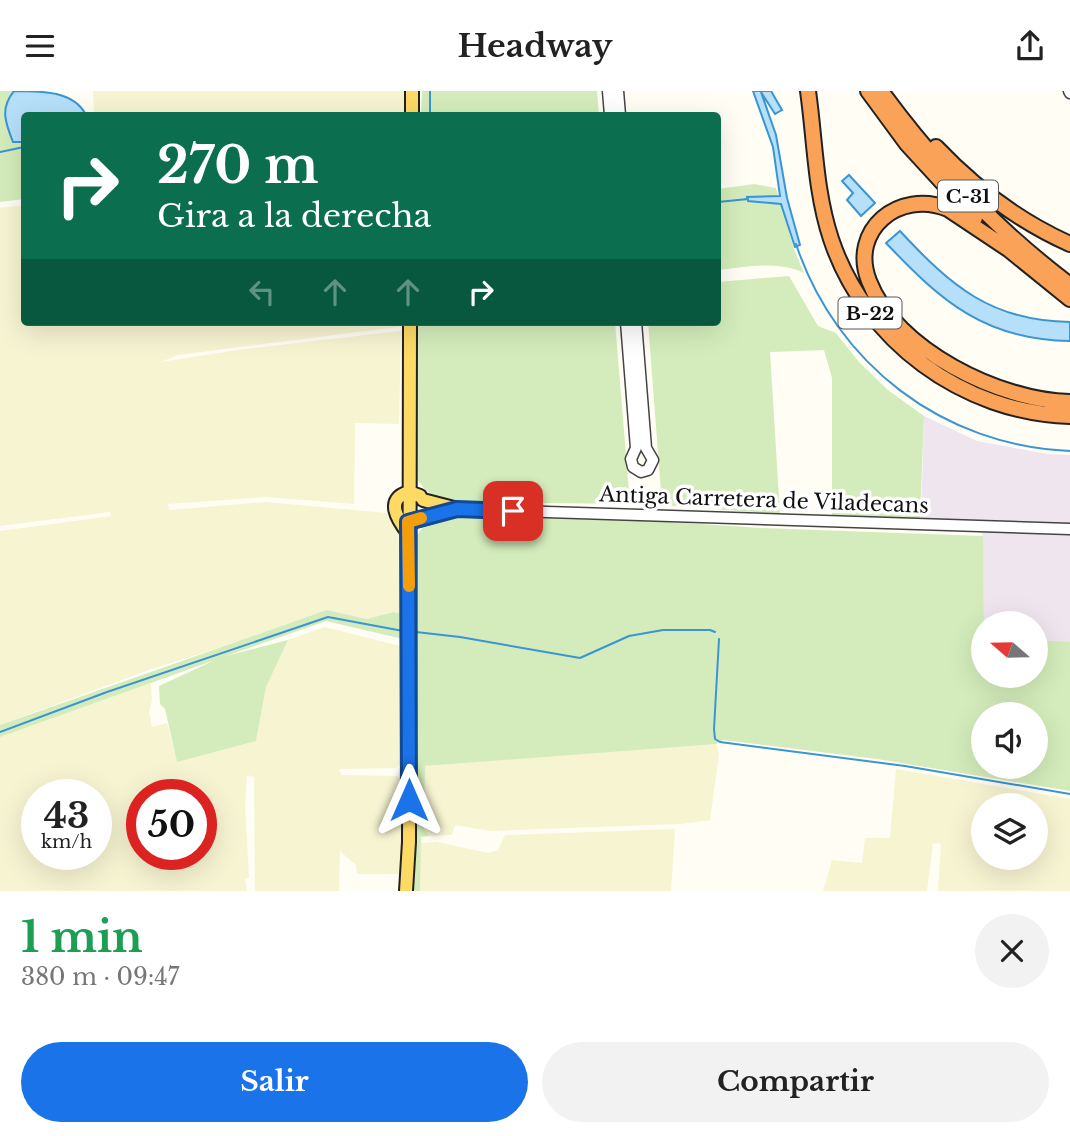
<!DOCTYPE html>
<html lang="es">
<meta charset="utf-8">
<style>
body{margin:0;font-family:"Libre Baskerville",serif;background:#f2f2f2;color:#222;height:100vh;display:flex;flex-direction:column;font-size:26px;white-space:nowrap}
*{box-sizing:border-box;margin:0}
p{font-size:23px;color:#767676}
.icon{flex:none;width:38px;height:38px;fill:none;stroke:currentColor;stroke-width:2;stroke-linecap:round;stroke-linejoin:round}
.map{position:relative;height:800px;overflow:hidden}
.sheet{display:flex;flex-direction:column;background:#fff;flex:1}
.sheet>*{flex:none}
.guide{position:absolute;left:21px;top:21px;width:700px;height:214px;border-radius:7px;box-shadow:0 7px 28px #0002;background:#0b6e4f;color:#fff;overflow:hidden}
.needle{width:46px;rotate:290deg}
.buttons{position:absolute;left:971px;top:520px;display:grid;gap:14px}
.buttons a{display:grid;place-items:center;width:77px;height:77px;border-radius:50%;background:#fff;box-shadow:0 7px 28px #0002;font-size:35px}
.speed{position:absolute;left:21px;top:688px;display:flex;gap:14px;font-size:35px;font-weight:700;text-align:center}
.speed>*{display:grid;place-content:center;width:91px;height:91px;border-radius:50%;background:#fff;box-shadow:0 7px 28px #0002;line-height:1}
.speed small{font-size:18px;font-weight:400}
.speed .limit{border:10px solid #d22;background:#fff;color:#111}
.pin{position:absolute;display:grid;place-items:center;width:60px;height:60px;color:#fff;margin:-30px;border-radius:14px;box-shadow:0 4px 10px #0006}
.me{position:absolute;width:77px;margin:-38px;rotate:0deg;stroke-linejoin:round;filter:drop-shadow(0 0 5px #0008)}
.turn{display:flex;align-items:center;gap:24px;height:147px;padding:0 21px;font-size:32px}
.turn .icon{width:91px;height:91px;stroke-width:2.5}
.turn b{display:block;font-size:49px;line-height:60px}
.lanes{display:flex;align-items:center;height:66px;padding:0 21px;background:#0003;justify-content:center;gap:35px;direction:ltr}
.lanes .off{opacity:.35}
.round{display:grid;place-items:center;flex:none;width:74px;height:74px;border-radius:37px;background:#f2f2f2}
.headline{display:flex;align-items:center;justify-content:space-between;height:119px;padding:0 21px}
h1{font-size:42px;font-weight:700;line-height:52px;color:#1e9e55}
.action{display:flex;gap:14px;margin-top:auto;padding:14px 21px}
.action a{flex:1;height:80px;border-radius:42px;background:#1a73e8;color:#fff;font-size:28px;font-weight:700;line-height:80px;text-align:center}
.action a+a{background:#f2f2f2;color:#222}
header{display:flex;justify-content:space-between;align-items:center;height:91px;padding:0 21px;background:#fff;font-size:32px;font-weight:700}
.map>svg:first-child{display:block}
.industrial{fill:#eee5ef}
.farmland{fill:#f7f4d2;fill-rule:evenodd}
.green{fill:#d4ecbb;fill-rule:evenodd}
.water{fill:#b6dff9;stroke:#3a95d3;stroke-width:2}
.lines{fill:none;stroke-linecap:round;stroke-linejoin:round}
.stream{stroke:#3a95d3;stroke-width:2}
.minor-casing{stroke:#444;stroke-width:13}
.major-casing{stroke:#222;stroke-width:16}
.highway-casing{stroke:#222;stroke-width:18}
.minor{stroke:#fff;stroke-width:10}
.major{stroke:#fdda66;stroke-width:12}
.highway{stroke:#faa358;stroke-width:14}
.route-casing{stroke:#114b97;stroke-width:18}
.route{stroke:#1a73e8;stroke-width:12}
.slow{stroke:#f59e0b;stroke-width:12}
.labels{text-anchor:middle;stroke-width:7;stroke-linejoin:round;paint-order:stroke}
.shield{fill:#fff;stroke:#585858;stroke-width:2}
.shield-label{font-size:19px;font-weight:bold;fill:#111}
.street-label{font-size:21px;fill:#111;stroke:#fff}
</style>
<header><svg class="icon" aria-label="menu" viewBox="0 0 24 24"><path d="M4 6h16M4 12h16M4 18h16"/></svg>Headway<svg class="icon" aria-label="share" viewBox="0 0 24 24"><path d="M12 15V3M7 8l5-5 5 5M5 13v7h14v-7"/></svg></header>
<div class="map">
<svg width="1070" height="800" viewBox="0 0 1070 800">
<rect width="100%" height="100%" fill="#fffdf4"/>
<path class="industrial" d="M924,325l53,25 71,13 22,1v192l-34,-1v-23h-52l-1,21 -4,-1 4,-122 -62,-2z"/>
<path class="farmland" d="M93,0h316l-1,24h-314z
M24,114v117h382l-1,4 -227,29 -17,7 84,-13 156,-18 -2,93 -44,-1 -1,81 -87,-7 -99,7 1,6 97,-8 121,11 14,15 3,11 -2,75 -10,-2 -25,7 -40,-9 -36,14h-7l-2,4 -136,43 -146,54v-194l111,-15 -1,-4 -110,14v-318z
M325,536l79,20 -1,116 -8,5 -56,1 3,6 55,1 6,4 -2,94h-44l-1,-9 -16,-14 -1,40h-84l-1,-114 -7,-2 -2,30 4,73 -4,1 2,12h-247v-154l151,-54 1,17 -3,13 3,14 15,-4 10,39 79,-21 10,-54 22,-47zM37,704h59v59h-59zM142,704h59v59h-59z
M708,652l8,1 3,10 -9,66 -30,4 -190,7 -35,-6 -3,10 -23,1 -5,-6 1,-64z
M896,678l174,30v92h-132l3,-47 -8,-1 -6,48h-104l9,-31 30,3 3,-25h25zM984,714h52v52h-52z
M675,738l-4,62h-251v-48l17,-1 51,11 10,-3 7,-15z"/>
<path class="green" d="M0,0h14l6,52 4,-1v57l-24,3z
M422,0h175l2,24h-178z
M754,93l22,4 18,61 10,24c-25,-13 -59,-6 -86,-3v-81z
M789,185l29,50 18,7 23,29 29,28 36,26 -4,103 -88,-4v-137l-8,-28 -54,2 10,162 -118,-9 -14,-183h70v-40z
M417,231h198l15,182 -175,-2c-22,-4 -27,-7 -40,-26z
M453,424l218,7 89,6 223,8 1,139h52v-35l34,2v149l-193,-32 -154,-19 -7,4 -291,22 -1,63 5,7 -8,1 -1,54h-8l4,-238 -1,-113c8,-18 19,-21 38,-25zM984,623h52v53h-52z
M327,519l40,9 26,-7 9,2 1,25 -77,-18 -100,35 62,-16 -22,47 -10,54 -79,21 -12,-53 -5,-5 -1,-18 56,-26 -215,77v-12z"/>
<path class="water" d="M14,0c29,0 60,0 72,24h-62v27h-11c-8,-20 -13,-34 1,-51z
M753,0h18l11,19 -7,4 -14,-22 15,43 11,63 13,47 -5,2 -14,-43 -33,-3 -1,-4 33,-1 -7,-49z
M849,84l26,28 -14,13 -14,-16 6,-7 -11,-12z
M900,140c51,55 91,90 170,91v19c-85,-1 -129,-40 -184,-98z"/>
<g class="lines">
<path class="stream" d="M405,24l1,-19
M430,24v-24
M0,61l24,-5
M718,111l30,-3
M796,153c40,120 147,202 274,207
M416,541l44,5 120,21 49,-22 34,-6h47l5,2
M719,548l-5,90 1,10 5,3 185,24 165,28
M0,641l107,-40 221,-75 75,14"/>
<g class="minor-casing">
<path id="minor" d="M608,0l2,24
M618,0l2,24
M1069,0l1,2
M626,231l10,126 -5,11 2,8 8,5 7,-2 5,-10 -7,-12 -10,-126
M457,418l613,20"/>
</g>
<g class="major-casing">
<path id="major" d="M412,24v-24
M423,409l31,8
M404,430h11l42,-12
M408,442c-10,-13 -24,-34 1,-41l11,4
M406,800l3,-49 1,-520"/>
</g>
<g class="highway-casing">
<path id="highway" d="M808,0c7,49 7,100 23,148 34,102 132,174 239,177
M868,0l39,53 68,74
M881,0c54,74 116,139 189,194
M936,56c39,41 82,74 134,97
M1002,153l68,55
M1008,158l-60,-40c-49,-20 -99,21 -79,72 26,69 132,120 201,121"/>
</g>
<use href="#minor" class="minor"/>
<use href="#major" class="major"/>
<use href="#highway" class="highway"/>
</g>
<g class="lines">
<g class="route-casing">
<path id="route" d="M409,709l-1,-278 49,-13 56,2"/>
</g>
<use href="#route" class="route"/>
<path class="slow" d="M409,495l-1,-64 13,-4"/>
</g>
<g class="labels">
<g class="shield">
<rect x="938" y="89.5" width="60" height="31" rx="5"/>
<rect x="838.5" y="206.5" width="63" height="31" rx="5"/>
</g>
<g class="shield-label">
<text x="968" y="112">C-31</text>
<text x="870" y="229">B-22</text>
</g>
<g class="street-label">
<text transform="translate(764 409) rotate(2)" y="7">Antiga Carretera de Viladecans</text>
</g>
</g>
</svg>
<div class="buttons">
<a><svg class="needle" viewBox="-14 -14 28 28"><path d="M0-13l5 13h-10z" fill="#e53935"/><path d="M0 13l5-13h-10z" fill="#767676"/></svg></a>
<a><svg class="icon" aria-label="sound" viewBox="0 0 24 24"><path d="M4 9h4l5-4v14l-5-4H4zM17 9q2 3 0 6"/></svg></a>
<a><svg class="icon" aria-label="layers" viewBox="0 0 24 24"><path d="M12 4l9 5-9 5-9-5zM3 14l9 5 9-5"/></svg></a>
</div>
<div class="speed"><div>43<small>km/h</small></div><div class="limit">50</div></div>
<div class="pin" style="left:513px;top:420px;background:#d93025"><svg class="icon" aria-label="arrive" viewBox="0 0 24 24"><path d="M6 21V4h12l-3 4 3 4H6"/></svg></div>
<svg class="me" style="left:409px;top:709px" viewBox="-20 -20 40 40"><path d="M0-17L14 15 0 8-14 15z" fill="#1a73e8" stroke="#fff" stroke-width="4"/></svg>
<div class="guide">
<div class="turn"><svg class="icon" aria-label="right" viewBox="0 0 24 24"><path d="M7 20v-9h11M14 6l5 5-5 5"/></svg><div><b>270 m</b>Gira a la derecha</div></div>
<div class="lanes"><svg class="icon off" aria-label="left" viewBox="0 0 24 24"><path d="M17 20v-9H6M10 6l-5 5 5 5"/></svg><svg class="icon off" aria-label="ahead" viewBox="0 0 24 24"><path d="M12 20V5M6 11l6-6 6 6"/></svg><svg class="icon off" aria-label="ahead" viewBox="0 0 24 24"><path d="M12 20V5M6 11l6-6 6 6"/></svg><svg class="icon" aria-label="right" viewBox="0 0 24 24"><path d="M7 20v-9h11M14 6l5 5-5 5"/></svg></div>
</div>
</div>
<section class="sheet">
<div class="headline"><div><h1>1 min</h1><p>380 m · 09:47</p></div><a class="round"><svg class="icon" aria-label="close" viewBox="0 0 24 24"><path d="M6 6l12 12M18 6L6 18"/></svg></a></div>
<div class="action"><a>Salir</a><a>Compartir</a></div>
</section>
